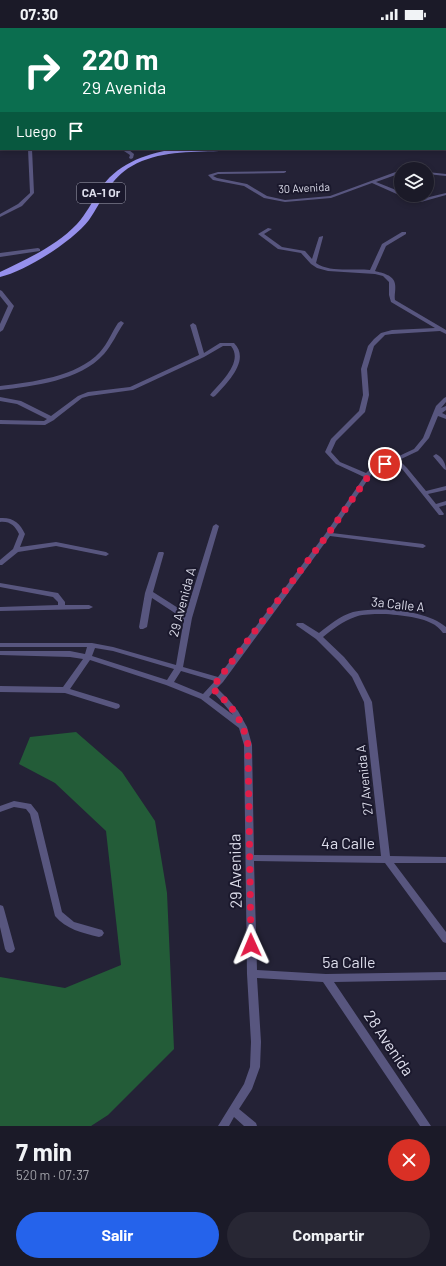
<!DOCTYPE html>
<html lang="es">
<meta charset="utf-8">
<style>
body{margin:0;font-family:Barlow,sans-serif;background:#282734;color:#f1f3f6;height:100vh;display:flex;flex-direction:column;font-size:15px;white-space:nowrap}
*{box-sizing:border-box;margin:0}
p{font-size:13px;color:#a0a1a8}
.icon{flex:none;width:22px;height:22px;fill:none;stroke:currentColor;stroke-width:2;stroke-linecap:round;stroke-linejoin:round}
.map{position:relative;height:1098px;overflow:hidden}
.side{display:flex;flex-direction:column;background:#1b1a28;flex:1}
.side>*{flex:none}
.banner{position:absolute;left:0px;top:0px;width:446px;height:122px;box-shadow:0 2px 6px #0003,0 0 0 1px #393845;background:#0b6e4f;color:#fff;overflow:hidden}
.controls{position:absolute;left:394px;top:134px;display:grid;gap:8px}
.controls a{display:grid;place-items:center;width:40px;height:40px;border-radius:50%;background:#1b1a28;box-shadow:0 2px 6px #0003,0 0 0 1px #393845;font-size:20px}
.pin{position:absolute;display:grid;place-items:center;width:34px;height:34px;color:#fff;margin:-17px;border:2px solid #fff;border-radius:50%;box-shadow:0 1px 4px #0007}
.me{position:absolute;width:44px;margin:-22px;rotate:359deg;stroke-linejoin:round;filter:drop-shadow(0 0 3px #0008)}
.turn{display:flex;align-items:center;gap:14px;height:84px;padding:0 16px;font-size:18px}
.turn .icon{width:52px;height:52px;stroke-width:2.5}
.turn b{display:block;font-size:28px;line-height:34px}
.then{display:flex;align-items:center;height:38px;padding:0 16px;background:#0003;gap:8px;font-size:15px}
.round{display:grid;place-items:center;flex:none;width:42px;height:42px;border-radius:21px;background:#282734}
.summary{display:flex;align-items:center;justify-content:space-between;height:68px;padding:0 16px}
h1{font-size:24px;font-weight:700;line-height:30px}
.action{display:flex;gap:8px;margin-top:auto;padding:8px 16px}
.action a{flex:1;height:46px;border-radius:24px;background:#2563eb;color:#fff;font-size:16px;font-weight:700;line-height:46px;text-align:center}
.action a+a{background:#282734;color:#f1f3f6}
.status{display:flex;justify-content:space-between;align-items:center;height:28px;padding:0 20px;background:#1b1a28;direction:ltr}
.status svg{height:11px;fill:currentColor}
.map>svg:first-child{display:block}
.forest{fill:#235c38}
.lines{fill:none;stroke-linecap:round;stroke-linejoin:round}
.minor{fill:#58567f;fill-rule:evenodd}
.trunk{fill:#9690ec;fill-rule:evenodd}
.route{stroke:#e11d48;stroke-width:7;stroke-dasharray:0 12.6}
.labels{text-anchor:middle;stroke-width:4;stroke-linejoin:round;paint-order:stroke}
.far-street-label{font-size:11px;fill:#ddddeb;stroke:#1a182c}
.shield{fill:#1a182c;stroke:#a2a2b2;stroke-width:1}
.shield-label{font-size:12px;font-weight:bold;fill:#ddddeb}
.street-label{font-size:13px;fill:#ddddeb;stroke:#1a182c}
.near-street-label{font-size:16px;fill:#ddddeb;stroke:#1a182c}
</style>
<div class="status"><b>07:30</b><svg viewBox="0 0 49 12"><path d="M0 12V9h3v3zM5 12V6h3v6zM10 12V3h3v9zM15 12V0h3v12zM26 1h20v11H26zM47 4h2v5h-2z"/></svg></div>
<div class="map">
<svg width="446" height="1098" viewBox="0 0 446 1098">
<rect width="100%" height="100%" fill="#242236"/>
<path class="forest" d="M76,704l46,40 33,49 12,72 7,156 -66,66 -17,11h-91v-149l65,11 56,-23 -15,-134 -51,-48 -36,-19 11,-27z"/>
<g class="lines">
<path class="minor" d="M0,0h7l-7,2z
M67,0h5l1,1h-5z
M119,0h5l-6,1z
M266,0h6l1,1h-6z
M343,0h5l-6,1z
M443,0h3v1h-2z
M0,15h1v2h-1z
M0,26h1v2h-1z
M445,64h1v3h-1z
M0,89h1v2h-1z
M28,121h4l2,44 -12,13 -22,11v-3l18,-10 12,-11z
M121,121h38l1,1 -2,1 -29,-1 5,4 -1,4 -2,1 -2,-1 1,-3z
M401,142v3l-25,9 25,10v3h8l12,4 25,-6v2l-25,7 -22,-7 -27,-12 -41,15 -46,4 -21,-4 -20,-12 -31,-6 -5,-5 10,-3 68,-1v1l-2,1 -66,1 -5,2 4,2 30,6 20,12 18,4 45,-4z
M427,144l19,2v2l-19,-2z
M268,200l4,1 -8,5 18,13 23,4 7,8 7,-22 4,-1v1l-7,26c14,10 37,5 54,7l12,-26 20,-12h4v2l-20,12 -11,25c7,2 19,4 20,13 1,6 -1,11 0,16l51,30v4l-6,-3 -48,3 -7,1 -11,11 -7,23 2,26 -4,17 -29,29 -5,11 9,10 26,11 3,-3 45,-21 9,-11 13,-32 8,-8 2,-1v5l-5,6 5,-2v4l-4,3 4,2v4l-8,-3 -9,22 -11,13 -19,9 8,8 19,23 20,-5v4l-18,4 8,10 10,-3v4l-7,2 5,7 -1,1h-4l-36,-45 -9,-7 -21,9 -41,61 91,11 3,2 -3,2 -93,-12 -107,146 -6,6 11,11 10,12 9,16 5,18 2,110 127,1 -17,-154 -12,-25 -14,-16 -22,-22 -20,-14 1,-2h6l16,10c10,-8 21,-17 34,-21 23,-6 75,-2 93,15v6h-3c-3,-4 -7,-8 -12,-10 -15,-8 -60,-12 -76,-6 -12,4 -22,12 -32,20l21,20 14,17 14,28 18,154 56,1v6h-52l52,69v11l-3,-1 -58,-79 -131,-2 3,109 69,4 120,-2v8l-112,2 97,144h-11l-97,-144 -66,-4 4,64 -1,25 -8,22 -13,20 17,14 1,3h-13l-10,-9 -5,9h-11l26,-42 6,-17 1,-25 -4,-68 -3,-229 -5,-17 -38,-29 -35,-14 -76,-25 -20,29 49,15 1,2 -1,2 -3,1 -51,-16 -65,-1v-6l63,1 20,-28 -13,-2 -70,-2v-4h70l15,3 2,-7h-87v-4h92l21,4 63,18 8,-46 -32,-21 -5,29 -4,2h-3l-1,-2 6,-34 13,-40 1,-1h4l1,1 -11,39 33,21 27,-87 3,-2 3,2 -27,92 -9,49 35,10 108,-144 38,-56 -28,-13 -11,-12 6,-13 28,-28 4,-16 -2,-26 7,-23 6,-7 7,-6 11,-3 43,-2 -44,-26 -2,-7v-13l-6,-6 -8,-2 -47,-3 -11,-3 -6,-4 -10,-11 -23,-4 -20,-15zM95,620l18,3 61,18 -7,11 -75,-24zM181,643l34,10 -12,13 -29,-12zM213,664l10,11 10,12 -24,-18z
M38,220l2,1v2l-40,6v-4z
M0,262l2,1 12,15 -11,24 -3,2v-8l8,-18 -8,-10z
M121,293l3,2c-7,10 -12,22 -20,31 -24,27 -71,32 -104,36v-4c32,-4 77,-9 100,-34 8,-9 12,-20 18,-29z
M193,295l3,2 8,28 16,-10h14c17,17 -7,40 -19,53l-2,1 -3,-2c10,-12 34,-33 21,-49h-8l-19,11 -71,33 -44,6 -7,2 -27,21 -1,1 -9,5 -45,-1v-4l44,1 3,-2 -30,-15 -17,-3v-4l21,4 30,15 27,-20 10,-4 42,-5 69,-32 -9,-30z
M436,426c6,3 10,9 10,16l-2,-1 -11,-13z
M0,490c13,-1 20,5 25,16l-5,13 36,-5 50,10 3,2 -3,2 -50,-10 -38,6 -16,13h-2v-5l13,-11 6,-15c-4,-8 -9,-13 -19,-12z
M0,555l58,10 7,9v3h24l4,2 -4,2 -89,2v-4l58,-2v-3l-5,-5 -53,-10z
M14,773l17,3 7,9 24,99 12,10 28,8 2,3 -2,3 -3,1c-17,-4 -33,-8 -44,-21l-25,-102 -4,-5 -12,-2 -14,5v-6z
M0,877l3,1 1,3 11,40 -2,3 -3,1 -3,-1 -2,-3 -5,-22z"/>
<path class="trunk" d="M445,91h1l-1,5z
M173,121h49l-3,2c-29,1 -61,0 -87,15 -22,12 -29,34 -43,54 -16,21 -63,51 -89,57v-5c27,-13 56,-26 77,-48 9,-10 15,-22 22,-33 17,-27 44,-36 74,-42z"/>
</g>
<g class="lines">
<path class="route" d="M251,917l-3,-200c-6,-27 -16,-39 -36,-57l116,-154 44,-63 13,-7"/>
</g>
<g class="labels">
<g class="far-street-label">
<text transform="translate(304 160) rotate(-3)" y="4">30 Avenida</text>
</g>
<rect class="shield" x="77" y="155" width="48" height="20" rx="3"/>
<g class="shield-label">
<text x="101" y="169">CA-1 Or</text>
</g>
<g class="street-label">
<text transform="translate(182 574) rotate(-75)" y="5">29 Avenida A</text>
<text transform="translate(398 576) rotate(6)" y="5">3a Calle A</text>
<text transform="translate(364 752) rotate(-96)" y="5">27 Avenida A</text>
</g>
<g class="near-street-label">
<text x="348" y="821">4a Calle</text>
<text transform="translate(235 843) rotate(-91)" y="6">29 Avenida</text>
<text x="349" y="940">5a Calle</text>
<text transform="translate(389 1015) rotate(56)" y="6">28 Avenida</text>
</g>
</g>
</svg>
<div class="controls">
<a><svg class="icon" aria-label="layers" viewBox="0 0 24 24"><path d="M12 4l9 5-9 5-9-5zM3 14l9 5 9-5"/></svg></a>
</div>
<div class="pin" style="left:385px;top:436px;background:#d93025"><svg class="icon" aria-label="arrive" viewBox="0 0 24 24"><path d="M6 21V4h12l-3 4 3 4H6"/></svg></div>
<svg class="me" style="left:251px;top:917px" viewBox="-20 -20 40 40"><path d="M0-17L14 15 0 8-14 15z" fill="#e11d48" stroke="#fff" stroke-width="4"/></svg>
<div class="banner">
<div class="turn"><svg class="icon" aria-label="right" viewBox="0 0 24 24"><path d="M7 20v-9h11M14 6l5 5-5 5"/></svg><div><b>220 m</b>29 Avenida</div></div>
<div class="then">Luego<svg class="icon" aria-label="arrive" viewBox="0 0 24 24"><path d="M6 21V4h12l-3 4 3 4H6"/></svg></div>
</div>
</div>
<section class="side">
<div class="summary"><div><h1>7 min</h1><p>520 m · 07:37</p></div><a class="round" style="background:#d93025;color:#fff"><svg class="icon" aria-label="close" viewBox="0 0 24 24"><path d="M6 6l12 12M18 6L6 18"/></svg></a></div>
<div class="action"><a>Salir</a><a>Compartir</a></div>
</section>
